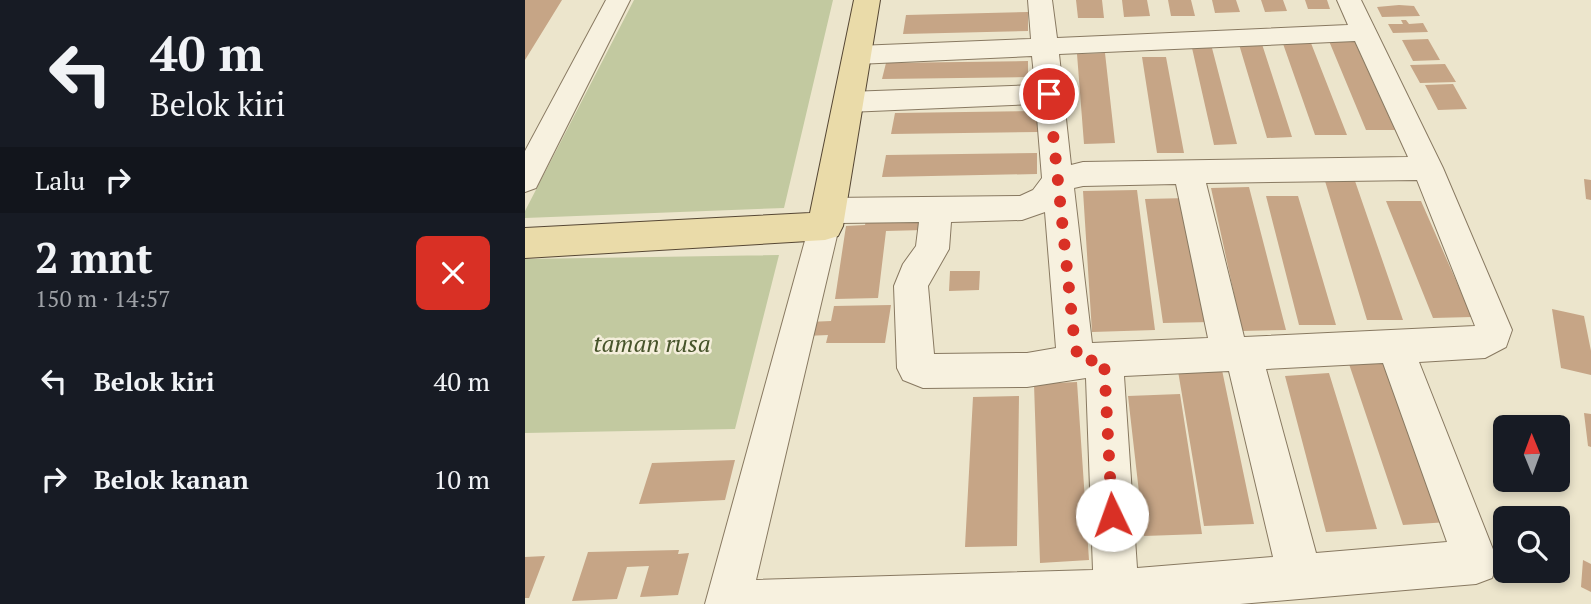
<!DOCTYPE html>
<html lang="id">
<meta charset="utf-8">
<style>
body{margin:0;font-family:"PT Serif",serif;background:#20242c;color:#f1f3f6;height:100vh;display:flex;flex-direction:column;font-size:26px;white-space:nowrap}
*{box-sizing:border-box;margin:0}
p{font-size:23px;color:#9ea1a6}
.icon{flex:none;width:38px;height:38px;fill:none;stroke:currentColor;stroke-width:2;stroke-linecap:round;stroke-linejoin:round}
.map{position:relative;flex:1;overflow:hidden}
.side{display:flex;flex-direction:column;background:#171b24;width:525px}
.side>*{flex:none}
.banner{background:#171b24;color:#f1f3f6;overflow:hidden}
.needle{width:46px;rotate:359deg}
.controls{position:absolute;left:968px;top:415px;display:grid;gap:14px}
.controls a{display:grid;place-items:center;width:77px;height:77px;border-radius:10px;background:#171b24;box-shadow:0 4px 10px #0003;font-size:35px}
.pin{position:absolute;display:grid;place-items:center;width:60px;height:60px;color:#fff;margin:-30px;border:4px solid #fff;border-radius:50%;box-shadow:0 2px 7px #0007}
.me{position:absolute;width:77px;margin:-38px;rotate:357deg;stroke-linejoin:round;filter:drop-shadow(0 0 5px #0008)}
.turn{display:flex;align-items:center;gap:24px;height:147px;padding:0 35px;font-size:32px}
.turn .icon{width:91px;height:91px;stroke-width:2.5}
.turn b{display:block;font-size:49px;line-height:60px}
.then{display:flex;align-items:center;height:66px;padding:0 35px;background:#0003;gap:14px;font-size:26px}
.round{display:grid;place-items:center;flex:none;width:74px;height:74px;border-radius:10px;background:#20242c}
.head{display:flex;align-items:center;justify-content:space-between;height:119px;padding:0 35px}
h1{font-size:42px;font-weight:800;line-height:52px}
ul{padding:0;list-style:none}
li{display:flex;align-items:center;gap:21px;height:98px;padding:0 35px}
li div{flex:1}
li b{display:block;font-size:26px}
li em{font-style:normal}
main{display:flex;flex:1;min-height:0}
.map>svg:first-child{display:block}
.green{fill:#c2c9a0}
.building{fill:#c6a586}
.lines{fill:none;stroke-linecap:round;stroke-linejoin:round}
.minor-casing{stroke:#887961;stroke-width:2}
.major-casing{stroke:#564734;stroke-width:2}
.minor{fill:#f7f1df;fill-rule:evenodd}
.major{fill:#eadba9;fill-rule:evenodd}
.route{stroke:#d93025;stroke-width:12;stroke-dasharray:0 21.6}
.labels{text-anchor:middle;stroke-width:5;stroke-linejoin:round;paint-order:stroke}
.park-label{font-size:24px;font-style:italic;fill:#47542b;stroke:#f4eedb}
</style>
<main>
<section class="side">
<div class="banner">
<div class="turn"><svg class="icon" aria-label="left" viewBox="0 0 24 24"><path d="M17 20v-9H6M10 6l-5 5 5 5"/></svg><div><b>40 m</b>Belok kiri</div></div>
<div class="then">Lalu<svg class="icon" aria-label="right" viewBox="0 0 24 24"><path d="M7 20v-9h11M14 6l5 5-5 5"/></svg></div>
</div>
<div class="head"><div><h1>2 mnt</h1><p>150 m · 14:57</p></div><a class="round" style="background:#d93025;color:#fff"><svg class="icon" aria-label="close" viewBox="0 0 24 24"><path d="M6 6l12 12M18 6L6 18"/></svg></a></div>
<ul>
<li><svg class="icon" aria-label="left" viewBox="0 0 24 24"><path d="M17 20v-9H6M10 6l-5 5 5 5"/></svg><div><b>Belok kiri</b></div><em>40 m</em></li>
<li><svg class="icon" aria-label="right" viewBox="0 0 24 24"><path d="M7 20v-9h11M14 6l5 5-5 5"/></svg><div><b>Belok kanan</b></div><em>10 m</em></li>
</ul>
</section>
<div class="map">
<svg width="1066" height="604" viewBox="0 0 1066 604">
<rect width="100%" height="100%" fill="#ece5cc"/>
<path class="green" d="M109,0h199l-49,208 -259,10v-7z
M254,255l-44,174 -210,4v-174z"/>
<path class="building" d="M0,0h37l-37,60z
M551,0h26l2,18h-26z
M597,0h25l3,16 -26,1z
M643,0h23l4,16h-24z
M687,0h24l4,12 -25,1z
M736,0h22l4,11 -22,1z
M780,0h22l3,9h-22z
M874,5l15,1 6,10 -38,1 -5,-10z
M503,12v19l-125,3 3,-19z
M876,20h5l3,4 14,-1 5,9 -35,1 -5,-9h15z
M756,38h28l38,97h-32z
M903,39l12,21 -27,1 -11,-21z
M829,40l41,90h-29l-37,-89z
M713,41h23l31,96 -25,1z
M667,48h20l25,96 -23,1z
M580,53l10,90 -31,1 -7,-90z
M617,57h24l18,96h-27z
M503,61v16l-146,2 4,-16z
M920,64l11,18 -36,1 -10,-18z
M928,84l14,25 -29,1 -13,-25z
M514,111v21l-148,2 4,-21z
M512,153v21l-155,3 4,-22z
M1059,179l7,1v20l-5,-1z
M800,181h30l48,139h-36z
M724,187l37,143 -44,1 -31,-143z
M612,190l18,140 -63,2 -9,-141z
M741,196h32l38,129h-37z
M663,198l23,124 -48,1 -18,-124z
M861,201h35l51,116 -39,1z
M401,215l-2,15 -38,1 -8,67 -43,1 11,-73 19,-1 2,-9z
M425,271h30l-1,19 -30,1z
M366,305l-6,38h-59l2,-8 -23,1 3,-14 23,-1 3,-15z
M1027,309l32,7 7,35v24l-30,-7z
M863,362l60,160 -45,3 -54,-161z
M697,370l32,154 -50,2 -26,-155z
M804,373l48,156 -51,3 -41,-156z
M552,382l12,178 -49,3 -6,-179z
M655,394l22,140 -58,2 -16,-140z
M494,396l-2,150 -52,1 8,-150z
M1059,413l7,1v33l-3,-1z
M210,460l-10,40 -86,4 13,-41z
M154,550l-1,4 11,-1 -11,42 -38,2 9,-31 -22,1 -10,32 -45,2 16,-49z
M20,556l-16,42h-4v-41z
M1058,560l8,4v28l-10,-5z"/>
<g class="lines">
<g class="minor-casing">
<path id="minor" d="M81,0h24l-94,188 -11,4v-41z
M503,0h24l5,38 291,-13 -11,-25h24l82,168 69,162 -6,17 -21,11 -66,4 79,200 -6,16 -16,6 -236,20h-535l104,-378 6,-10 -3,-5 5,-9 11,-4 192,-2 13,-6 9,-12 -6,-74 -188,8 -10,-3 -4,-7 4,-7 10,-3 187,-7 -3,-29 -175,8 -9,-3 -4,-6 4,-6 9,-3 174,-7zM830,41l53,116 -325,5 -12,3 -12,-111zM892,180l58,146 -231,11 -38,-154zM651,184l32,154 -116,5 -18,-155 9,-2zM520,212l11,136 -29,5 -93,1 -6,-68 21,-37 2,-27 71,-2zM394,222l-3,24 -13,18 -9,22 3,82 6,12 20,8 104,-1 59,-9 7,192 -337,10 84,-357zM858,363l64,179 -131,11 -50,-184zM704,371l44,186 -136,11 -13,-192z"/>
</g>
<g class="major-casing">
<path id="major" d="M329,0h26l-37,226 -5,10 -13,4 -300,18v-30l285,-15z"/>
</g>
<use href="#minor" class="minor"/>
<use href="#major" class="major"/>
</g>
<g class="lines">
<path class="route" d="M524,94l26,253 5,14 24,-1 8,155"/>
</g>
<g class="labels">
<g class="park-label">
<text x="127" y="352">taman rusa</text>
</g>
</g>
</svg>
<div class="controls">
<a><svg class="needle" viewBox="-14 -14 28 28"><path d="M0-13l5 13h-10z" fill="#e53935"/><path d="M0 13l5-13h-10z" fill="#9ea1a6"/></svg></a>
<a><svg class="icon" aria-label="search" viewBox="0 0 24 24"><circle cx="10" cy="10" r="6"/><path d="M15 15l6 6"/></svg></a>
</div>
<div class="pin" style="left:524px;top:94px;background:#d93025"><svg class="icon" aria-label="arrive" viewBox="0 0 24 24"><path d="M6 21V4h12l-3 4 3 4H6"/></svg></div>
<svg class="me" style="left:587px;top:515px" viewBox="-20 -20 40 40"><circle r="19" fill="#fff"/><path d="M0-13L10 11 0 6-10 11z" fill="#d93025"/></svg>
</div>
</main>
